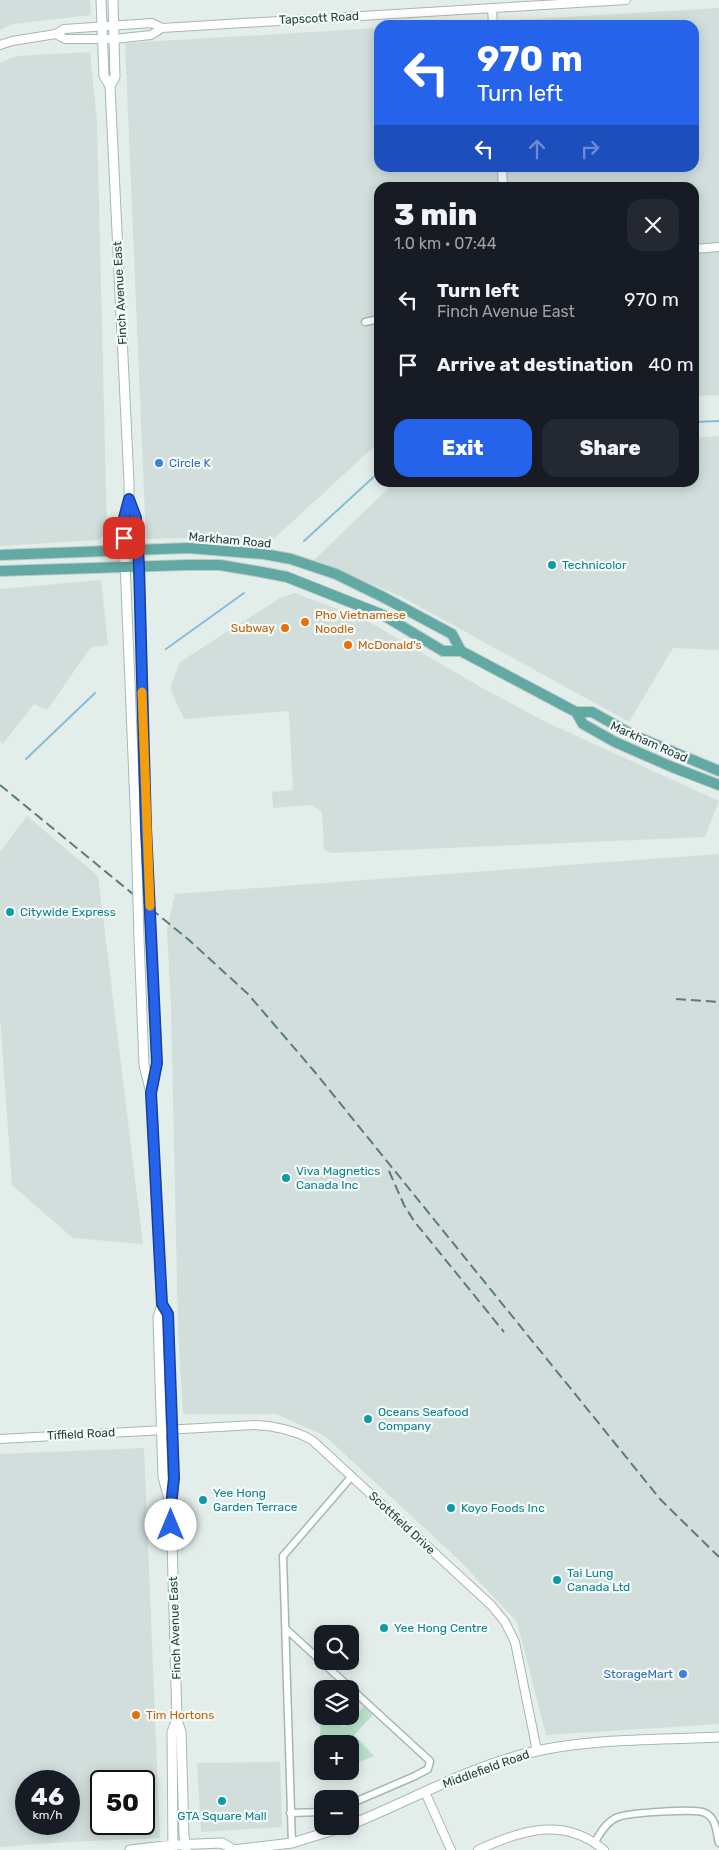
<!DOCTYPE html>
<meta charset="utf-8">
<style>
body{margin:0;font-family:Rubik,sans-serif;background:#242831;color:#f1f3f6;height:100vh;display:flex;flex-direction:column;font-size:19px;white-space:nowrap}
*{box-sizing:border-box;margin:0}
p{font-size:16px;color:#9ea1a6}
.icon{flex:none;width:28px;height:28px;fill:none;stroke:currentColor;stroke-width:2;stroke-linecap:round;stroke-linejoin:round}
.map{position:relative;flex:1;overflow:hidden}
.details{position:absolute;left:374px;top:182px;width:325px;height:305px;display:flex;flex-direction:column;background:#171b24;border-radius:15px;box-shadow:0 2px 12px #0003}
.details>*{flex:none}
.guide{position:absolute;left:374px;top:20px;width:325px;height:152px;border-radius:15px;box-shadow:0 2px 12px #0003;background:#2563eb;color:#fff;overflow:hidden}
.tools{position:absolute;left:314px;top:1625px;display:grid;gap:10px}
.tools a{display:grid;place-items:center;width:45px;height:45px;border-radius:10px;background:#171b24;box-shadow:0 2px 12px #0003;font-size:25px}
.speed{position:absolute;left:15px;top:1770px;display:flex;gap:10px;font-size:25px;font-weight:700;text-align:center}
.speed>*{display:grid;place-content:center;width:65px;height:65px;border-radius:50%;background:#171b24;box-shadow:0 2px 12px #0003;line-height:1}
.speed small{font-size:12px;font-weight:400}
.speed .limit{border:2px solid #111;border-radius:8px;background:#fff;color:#111}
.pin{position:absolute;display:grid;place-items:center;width:42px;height:42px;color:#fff;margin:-21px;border-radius:10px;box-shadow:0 2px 8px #0006}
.me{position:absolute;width:55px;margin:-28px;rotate:0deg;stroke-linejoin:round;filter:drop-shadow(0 0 4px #0008)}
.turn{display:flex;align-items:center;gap:18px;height:105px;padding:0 20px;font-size:22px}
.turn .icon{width:65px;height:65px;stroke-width:2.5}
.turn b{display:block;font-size:35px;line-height:42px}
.lanes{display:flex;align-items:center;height:48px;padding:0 20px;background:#0003;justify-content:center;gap:25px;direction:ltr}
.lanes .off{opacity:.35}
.round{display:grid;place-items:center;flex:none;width:52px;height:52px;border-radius:15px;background:#242831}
.headline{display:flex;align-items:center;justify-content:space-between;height:85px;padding:0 20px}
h1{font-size:30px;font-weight:800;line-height:38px}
.action{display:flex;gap:10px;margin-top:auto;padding:10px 20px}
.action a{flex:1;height:58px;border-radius:15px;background:#2563eb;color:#fff;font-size:20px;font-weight:800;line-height:58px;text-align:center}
.action a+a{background:#242831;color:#f1f3f6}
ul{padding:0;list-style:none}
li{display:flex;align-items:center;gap:15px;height:65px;padding:0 20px}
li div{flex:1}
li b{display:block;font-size:19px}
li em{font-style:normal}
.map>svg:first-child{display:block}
.built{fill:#d1dedb;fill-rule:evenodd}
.green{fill:#b9e2cb}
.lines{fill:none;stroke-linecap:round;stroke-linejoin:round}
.stream{stroke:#85bdd9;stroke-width:2}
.minor-casing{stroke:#a5b7b4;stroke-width:9}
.tertiary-casing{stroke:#a5b7b4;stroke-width:10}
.secondary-casing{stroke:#a0bbb7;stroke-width:11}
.primary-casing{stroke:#c1cac9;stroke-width:12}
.minor{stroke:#fff;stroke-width:6}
.tertiary{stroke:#fff;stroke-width:8}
.secondary{stroke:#fff;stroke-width:9}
.primary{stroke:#62a9a4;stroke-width:10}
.rail{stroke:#5b7d7a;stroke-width:2;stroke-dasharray:10 5;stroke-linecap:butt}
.secondary-bridge-casing{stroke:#a0bbb7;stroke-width:11;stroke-linecap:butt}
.secondary-bridge{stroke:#fff;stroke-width:9}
.route-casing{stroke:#184099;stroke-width:12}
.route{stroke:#2563eb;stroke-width:9}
.slow{stroke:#f59e0b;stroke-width:9}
.shop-dot{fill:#3f7fe0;stroke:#f4faf8;stroke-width:2}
.culture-dot{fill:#0f9aa8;stroke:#f4faf8;stroke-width:2}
.food-dot{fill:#e8710a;stroke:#f4faf8;stroke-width:2}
.labels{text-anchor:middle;stroke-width:4.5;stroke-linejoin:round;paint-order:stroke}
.street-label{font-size:12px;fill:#20423f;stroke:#f4faf8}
.shop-label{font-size:12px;fill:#366cbe;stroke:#f4faf8;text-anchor:start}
.culture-label{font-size:12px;fill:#0d838f;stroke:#f4faf8;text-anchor:start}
.food-label{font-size:12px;fill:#c56008;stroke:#f4faf8;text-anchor:start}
</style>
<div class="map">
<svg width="719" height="1850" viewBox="0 0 719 1850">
<rect width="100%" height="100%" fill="#e3eeeb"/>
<path class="built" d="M0,0h90l1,15 -78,9 -13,6z
M719,8v387l-25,1v-208h-315v254l-111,102 -85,-6 -37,1 -21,-496 254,-15v140h315v-143h-261z
M90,52l7,70 10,409 -8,9 -99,6v-483l16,-7z
M719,436v214l-46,-2 -44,74 -227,-125 -88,-37 80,-77 300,-1v-44z
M101,580l7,65 -17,2 -44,63 -13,-6 -31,40 -3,-2v-153z
M295,593l71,27 118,69 64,34 171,78 -14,36 -374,16 -7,-4 -2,-37 -11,-7 -38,3 -1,-16 21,-2 -4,-79 -105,8 -14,-31 10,-26 100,-64z
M27,816l71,60 45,368 -70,-6 -61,-53 -12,-168v-165z
M719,854v870l-173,11 -29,-113 -56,-60 -136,-126 -49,-22h-93l-5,-85 -7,-322 -4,-78 8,-35z
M144,1448l16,390 -92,4 -68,5v-393zM26,1781h43v43h-43zM101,1781h43v43h-43z
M280,1762l2,65 -81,5 -4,-69z"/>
<path class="green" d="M320,1703l2,3v10h11l11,11 20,-21 9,9 -19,20 20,21 -24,10v-22h-28v27h15l-16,7z"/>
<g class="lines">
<path class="stream" d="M694,422l25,-1
M304,541l75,-69
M166,649l78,-56
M26,759l69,-66"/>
<g class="minor-casing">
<path id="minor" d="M365,322l14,-3
M286,1629l144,132 -2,8 -13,7 -65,28
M290,1813l32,-1
M595,1842c5,-9 12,-21 23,-25 10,-4 79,-9 87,-4 12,5 11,20 14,30
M292,1843l-9,-287 69,-80"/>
</g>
<g class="tertiary-casing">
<path id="tertiary" d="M492,8l1,17
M56,34l9,5h49l37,-4 11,-7
M0,45l12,-4 44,-7 8,-5 88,-6 10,5 464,-28
M502,168l1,20
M694,249l25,-2
M0,1439l255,-14c21,1 39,5 57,15l179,165 14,17 10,20 22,109
M425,1792l26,58
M478,1850c43,-20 86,-34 126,0"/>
</g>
<g class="secondary-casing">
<path id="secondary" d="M101,0l3,76 6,10 19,396v17l-5,19v20l12,291
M110,86l5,-9 -2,-77
M129,499l7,18 3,49 7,262
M139,938l5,127 7,28 11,211 -4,14 5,159 8,29
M151,939l6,124 -5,28
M162,1304l6,10v17l6,147 -3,28 6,214 4,12 3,103 2,15
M350,1825c62,-25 122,-60 187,-74 57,-13 123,-11 182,-14
M130,1850l43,-5 49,-2 12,7
M173,1850l-1,-118 5,-12
M233,1850l59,-7 55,-17"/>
</g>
<g class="primary-casing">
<path id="primary" d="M0,555l188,-7 76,6 27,5 45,15 47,23 69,37 9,17
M0,571l187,-6h33l36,6 31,6 96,38 60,36h18l115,61h16l41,23 86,36
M576,712l7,12 32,18 57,25 47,18"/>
</g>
<use href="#minor" class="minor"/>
<use href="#tertiary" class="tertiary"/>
<use href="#secondary" class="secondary"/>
<use href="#primary" class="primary"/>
<path class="rail" d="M0,785l189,155 59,54 66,77 346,428 59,58
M676,999l43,3
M389,1171l15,34 10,16 90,111"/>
<g class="secondary-bridge-casing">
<path id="secondary-bridge" d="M146,828l5,111
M136,829l3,109"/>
</g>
<use href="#secondary-bridge" class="secondary-bridge"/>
</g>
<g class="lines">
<g class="route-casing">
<path id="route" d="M124,538v-20l5,-19 7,19 3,48 7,262 11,235 -6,30 11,211 6,10 6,164 -3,28v19"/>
</g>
<use href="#route" class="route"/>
<path class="slow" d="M142,692l8,214"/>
</g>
<g class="shop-dot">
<circle cx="159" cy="463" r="5"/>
<circle cx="683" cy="1674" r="5"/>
</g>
<g class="culture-dot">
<circle cx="552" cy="565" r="5"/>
<circle cx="10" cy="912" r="5"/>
<circle cx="286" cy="1178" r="5"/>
<circle cx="368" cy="1419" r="5"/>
<circle cx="203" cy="1500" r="5"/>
<circle cx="451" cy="1508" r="5"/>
<circle cx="557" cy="1580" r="5"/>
<circle cx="384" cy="1628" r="5"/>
<circle cx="222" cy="1801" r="5"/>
</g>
<g class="food-dot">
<circle cx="305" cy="622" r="5"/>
<circle cx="285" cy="628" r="5"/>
<circle cx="348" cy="645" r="5"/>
<circle cx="136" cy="1715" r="5"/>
</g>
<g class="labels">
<g class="street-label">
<text transform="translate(319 18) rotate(-3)" y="4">Tapscott Road</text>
<text transform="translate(120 293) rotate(-93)" y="4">Finch Avenue East</text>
<text transform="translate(230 540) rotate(5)" y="4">Markham Road</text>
<text transform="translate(649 742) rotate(24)" y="4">Markham Road</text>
<text transform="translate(81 1434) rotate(-3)" y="4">Tiffield Road</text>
<text transform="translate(402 1523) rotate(43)" y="4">Scottfield Drive</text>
<text transform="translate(175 1628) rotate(-92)" y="4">Finch Avenue East</text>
<text transform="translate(486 1769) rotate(-20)" y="4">Middlefield Road</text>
</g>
<g class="shop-label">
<text x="169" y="467">Circle K</text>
<text x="673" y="1678" text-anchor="end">StorageMart</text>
</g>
<g class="culture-label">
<text x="562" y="569">Technicolor</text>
<text x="20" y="916">Citywide Express</text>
<text x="296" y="1175">Viva Magnetics<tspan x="296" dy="14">Canada Inc</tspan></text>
<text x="378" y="1416">Oceans Seafood<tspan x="378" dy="14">Company</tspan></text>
<text x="213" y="1497">Yee Hong<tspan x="213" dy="14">Garden Terrace</tspan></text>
<text x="461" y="1512">Koyo Foods Inc</text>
<text x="567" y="1577">Tai Lung<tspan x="567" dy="14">Canada Ltd</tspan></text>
<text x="394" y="1632">Yee Hong Centre</text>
<text x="222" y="1820" text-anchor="middle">GTA Square Mall</text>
</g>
<g class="food-label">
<text x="315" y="619">Pho Vietnamese<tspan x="315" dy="14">Noodle</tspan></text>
<text x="275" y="632" text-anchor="end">Subway</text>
<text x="358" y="649">McDonald's</text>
<text x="146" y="1719">Tim Hortons</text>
</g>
</g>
</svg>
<div class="tools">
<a><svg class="icon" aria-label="search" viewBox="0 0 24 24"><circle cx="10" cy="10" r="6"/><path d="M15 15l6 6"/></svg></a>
<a><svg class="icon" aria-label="layers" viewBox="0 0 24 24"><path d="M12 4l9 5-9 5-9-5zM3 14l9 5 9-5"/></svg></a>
<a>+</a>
<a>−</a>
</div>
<div class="speed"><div>46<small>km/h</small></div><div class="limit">50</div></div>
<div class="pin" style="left:124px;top:538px;background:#d93025"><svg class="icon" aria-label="arrive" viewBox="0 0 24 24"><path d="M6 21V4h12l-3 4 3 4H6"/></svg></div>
<svg class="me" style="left:171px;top:1525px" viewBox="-20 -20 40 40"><circle r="19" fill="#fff"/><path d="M0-13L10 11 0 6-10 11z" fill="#2563eb"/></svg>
<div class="guide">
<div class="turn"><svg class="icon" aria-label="left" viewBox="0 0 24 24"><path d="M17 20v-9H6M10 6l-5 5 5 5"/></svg><div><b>970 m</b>Turn left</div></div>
<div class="lanes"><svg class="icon" aria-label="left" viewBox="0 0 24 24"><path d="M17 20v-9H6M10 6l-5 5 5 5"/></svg><svg class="icon off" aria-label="ahead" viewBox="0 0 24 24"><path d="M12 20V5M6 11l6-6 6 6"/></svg><svg class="icon off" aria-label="right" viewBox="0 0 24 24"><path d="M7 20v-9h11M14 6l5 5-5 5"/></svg></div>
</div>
<section class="details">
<div class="headline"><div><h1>3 min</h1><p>1.0 km · 07:44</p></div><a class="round"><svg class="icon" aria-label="close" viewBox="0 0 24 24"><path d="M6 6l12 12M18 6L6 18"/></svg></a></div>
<ul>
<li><svg class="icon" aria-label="left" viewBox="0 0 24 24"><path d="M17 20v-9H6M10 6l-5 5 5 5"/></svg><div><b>Turn left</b><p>Finch Avenue East</p></div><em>970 m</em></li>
<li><svg class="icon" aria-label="arrive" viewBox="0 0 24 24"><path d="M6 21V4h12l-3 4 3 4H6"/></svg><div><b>Arrive at destination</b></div><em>40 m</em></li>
</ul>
<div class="action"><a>Exit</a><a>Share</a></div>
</section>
</div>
